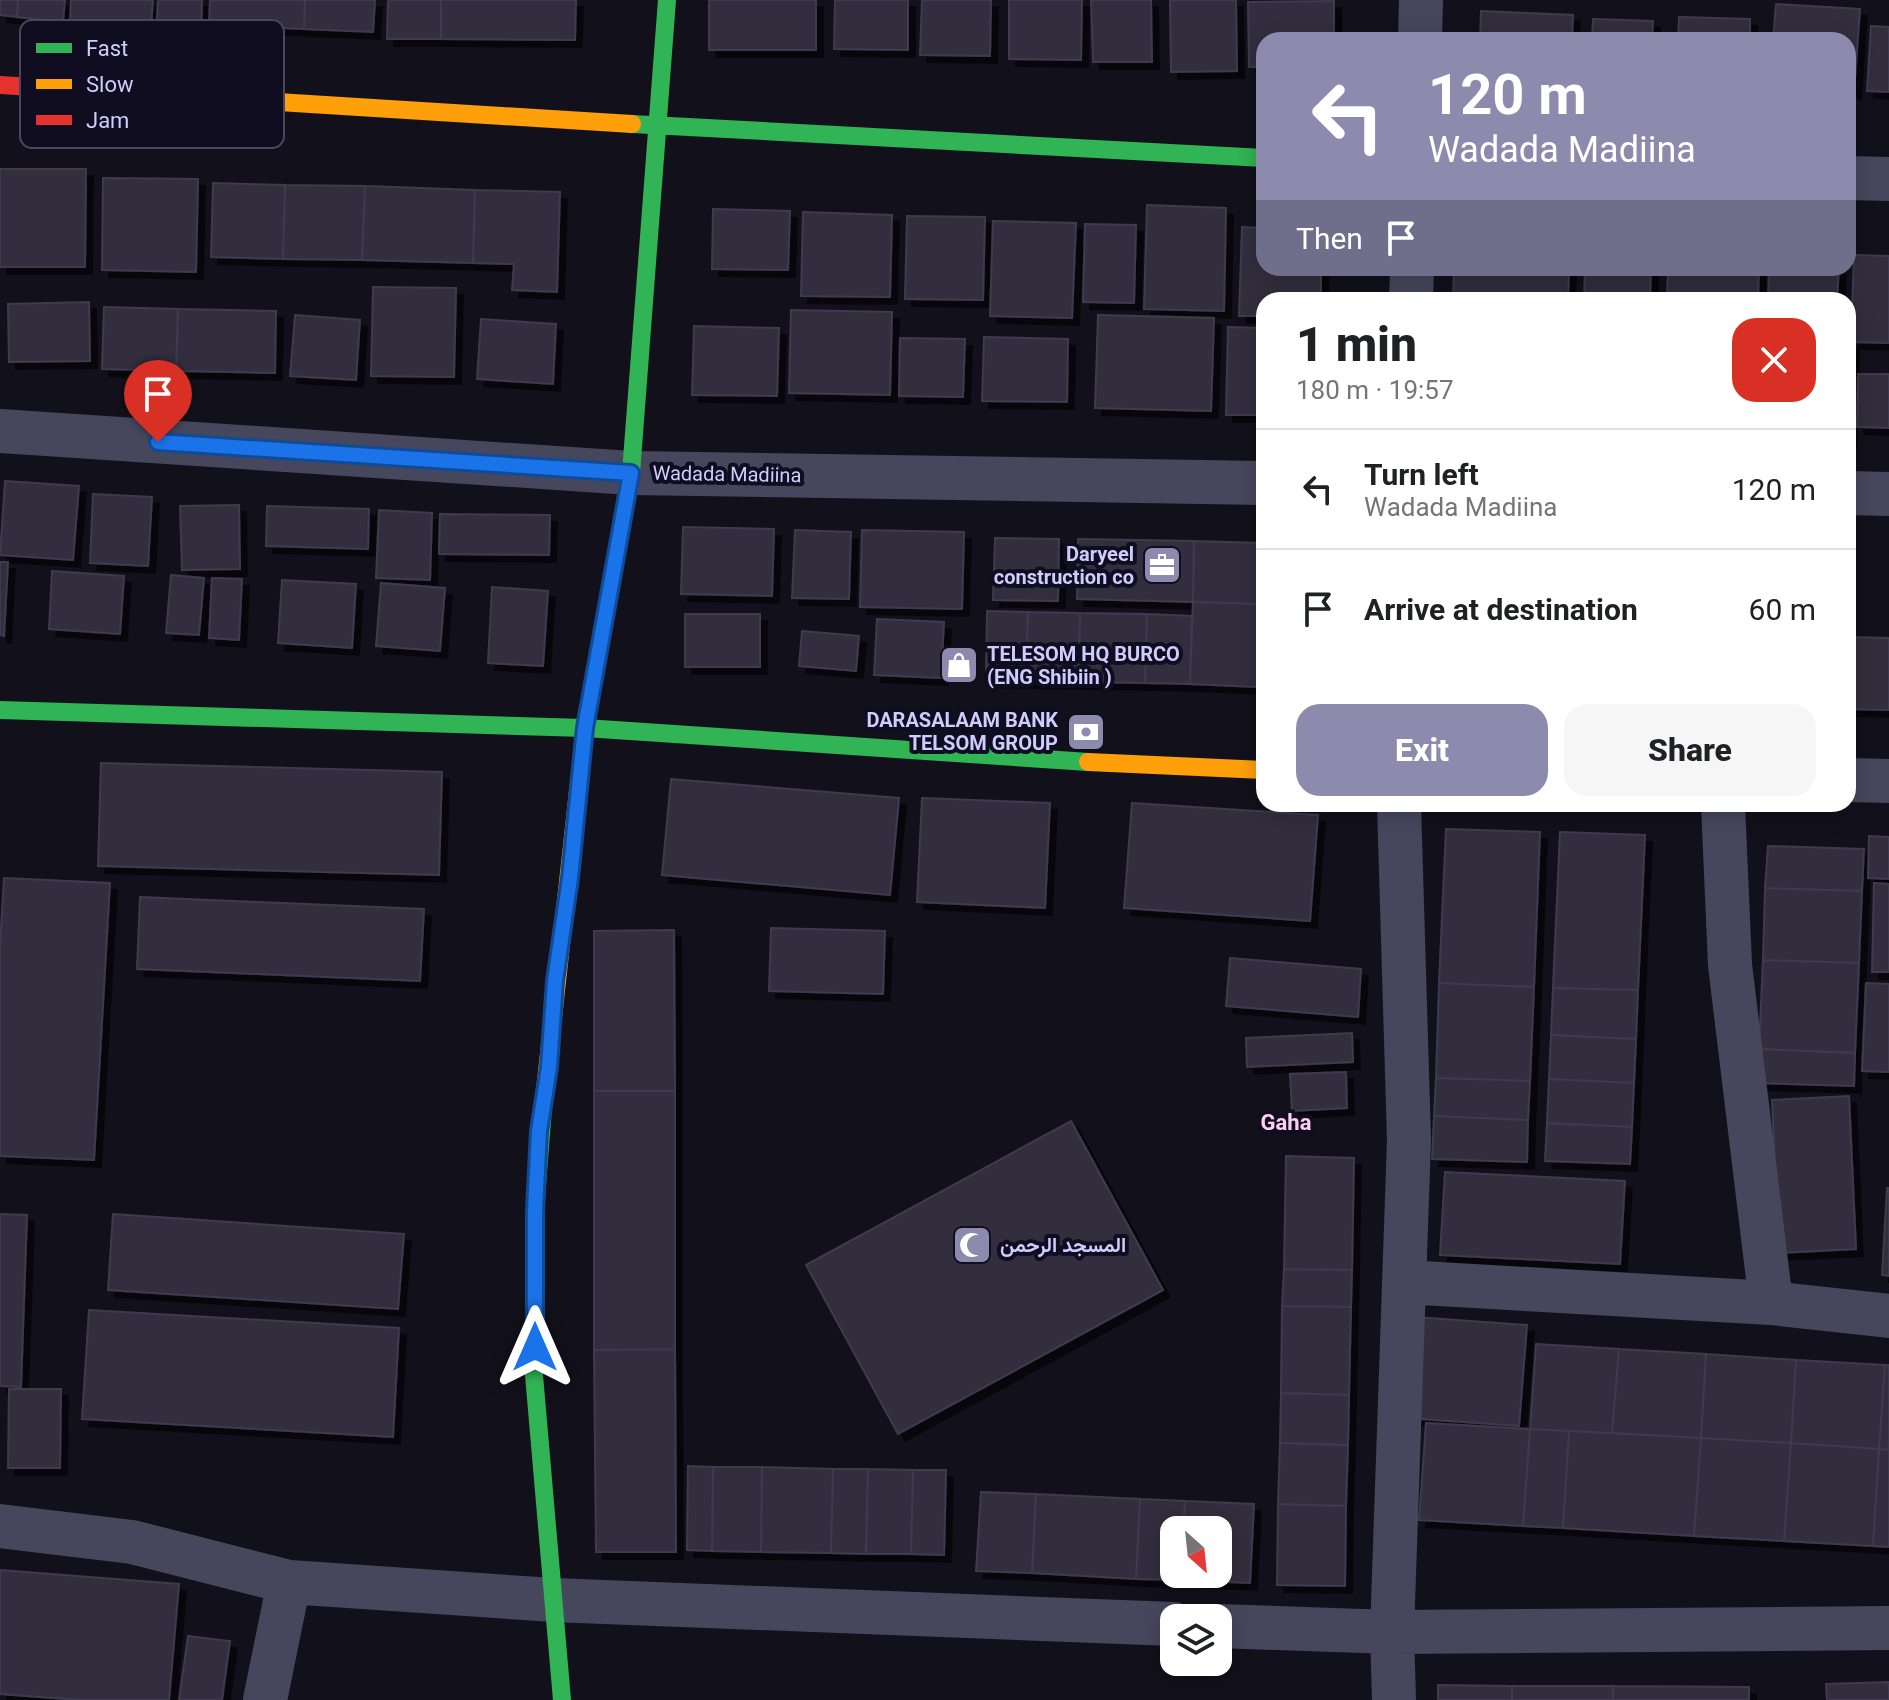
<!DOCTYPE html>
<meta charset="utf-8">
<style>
body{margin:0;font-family:Roboto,Vazirmatn,sans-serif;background:#f6f6f6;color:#202124;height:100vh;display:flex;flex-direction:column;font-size:30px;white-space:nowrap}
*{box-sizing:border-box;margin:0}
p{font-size:26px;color:#757577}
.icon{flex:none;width:44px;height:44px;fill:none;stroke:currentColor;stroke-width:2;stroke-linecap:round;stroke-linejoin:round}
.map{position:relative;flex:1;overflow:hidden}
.side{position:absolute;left:1256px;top:292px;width:600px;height:520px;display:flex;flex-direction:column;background:#fff;border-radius:24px;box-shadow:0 4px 20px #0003}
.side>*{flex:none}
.hud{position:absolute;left:1256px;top:32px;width:600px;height:244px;border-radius:24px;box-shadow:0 4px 20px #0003;background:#8c8bae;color:#fff;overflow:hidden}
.needle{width:52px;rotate:153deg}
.buttons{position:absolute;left:1160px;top:1516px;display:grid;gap:16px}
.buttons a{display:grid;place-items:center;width:72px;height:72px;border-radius:16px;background:#fff;box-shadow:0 4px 20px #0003;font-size:40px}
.pin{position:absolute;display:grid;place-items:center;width:68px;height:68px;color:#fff;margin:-82px -34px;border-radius:50% 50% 50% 0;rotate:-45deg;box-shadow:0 0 8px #0007}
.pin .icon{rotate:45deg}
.me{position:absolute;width:88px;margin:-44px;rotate:0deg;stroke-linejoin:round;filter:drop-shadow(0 0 6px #0008)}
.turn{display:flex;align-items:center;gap:28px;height:168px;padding:0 40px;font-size:36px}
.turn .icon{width:104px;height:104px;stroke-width:2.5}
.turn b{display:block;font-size:56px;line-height:68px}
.then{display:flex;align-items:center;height:76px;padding:0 40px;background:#0003;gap:16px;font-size:30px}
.round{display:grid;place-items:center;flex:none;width:84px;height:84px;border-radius:24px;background:#f6f6f6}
.head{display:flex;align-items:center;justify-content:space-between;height:136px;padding:0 40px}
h1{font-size:48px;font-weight:800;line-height:60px}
.cta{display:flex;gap:16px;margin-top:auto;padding:16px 40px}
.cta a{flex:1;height:92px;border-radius:24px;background:#8c8bae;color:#fff;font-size:32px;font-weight:800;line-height:92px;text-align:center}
.cta a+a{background:#f6f6f6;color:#202124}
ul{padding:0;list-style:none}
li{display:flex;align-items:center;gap:24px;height:120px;padding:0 40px;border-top:2px solid #e0e0e0}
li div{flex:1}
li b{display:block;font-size:30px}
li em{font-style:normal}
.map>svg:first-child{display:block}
.building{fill:#302f3d;stroke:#3d3b4e;stroke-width:2;filter:url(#shadow)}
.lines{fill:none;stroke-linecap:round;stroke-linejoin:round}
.street{stroke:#46475c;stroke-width:44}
.fast{stroke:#30b455;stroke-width:18}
.slow{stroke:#ff9f0a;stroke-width:18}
.jam{stroke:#e5322d;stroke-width:18}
.route-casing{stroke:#114b97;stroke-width:20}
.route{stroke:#1a73e8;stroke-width:14}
.labels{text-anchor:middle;stroke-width:8;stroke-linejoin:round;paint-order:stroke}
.street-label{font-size:20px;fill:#cecdfd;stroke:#0f0d1f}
.poi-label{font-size:20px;font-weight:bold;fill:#cecdfd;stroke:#0f0d1f;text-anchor:end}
.neighbourhood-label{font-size:22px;font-weight:bold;fill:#fdcff0;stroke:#0f0d1f}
.key{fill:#0f0d1f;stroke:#484762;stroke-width:2}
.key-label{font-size:22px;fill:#cecdfd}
</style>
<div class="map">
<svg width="1889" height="1700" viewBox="0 0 1889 1700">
<defs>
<filter id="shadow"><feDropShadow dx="7" dy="7" stdDeviation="0" flood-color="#0009"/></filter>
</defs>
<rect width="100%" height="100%" fill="#12111b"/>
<path class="building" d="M0,0h18l-1,17 -17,-2z
M18,0h47l-2,22 -46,-5z
M71,0h82l-2,26 -81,-5z
M158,0h44l-1,36 -45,-1z
M210,0h95l-1,29 -95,-4z
M305,0h70l-2,32 -69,-3z
M388,0h53v39h-54z
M441,0h135l-1,40 -134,-1z
M709,0h107v50h-107z
M835,0h73v50l-74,-1z
M922,0h69l-1,56 -70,-1z
M1009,0h73l-1,60 -72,-1z
M1091,0h60l1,62h-59z
M1170,0h66l1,71 -66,1z
M1334,1v39h-70v27h-15l-1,-65z
M1776,4l84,5 -6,83 -6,-1v-51h-75z
M1481,11l92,4 -1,25h-92z
M1679,17l71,2v21h-72z
M1593,19l60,2 -1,19h-60z
M1871,26l18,1v65l-22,-1z
M0,169h86l-1,98h-85z
M103,178l95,1 -2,93 -94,-2z
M213,183l72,2 -2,74 -72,-2z
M285,185l80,1 -3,74 -79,-1z
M365,186l110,4 -2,73 -111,-3z
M475,190l85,2 -3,100 -45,-2 2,-26 -41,-1z
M1147,205l79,3 -2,103 -80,-2z
M713,209l77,2 -2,59 -76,-1z
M803,212l89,3 -2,82 -89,-1z
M907,216l78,1 -2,83 -78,-1z
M993,221l83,2 -4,95 -82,-2z
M1085,224l51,1 -2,78 -51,-1z
M1242,227l22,1v40h57v32h-57v16h-25z
M1854,255l35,1v87l-38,-1z
M1454,268h115l-1,32h-115z
M1585,268h66l-1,32h-66z
M1668,268h91l-1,32h-91z
M1769,268h70l-2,32h-69z
M373,287l83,1 -2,89 -83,-1z
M89,302l1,59 -81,1 -1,-58z
M104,307l74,2 -2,62 -74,-2z
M178,309l98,2 -1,62 -99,-2z
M791,310l101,2 -2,83 -101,-2z
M295,315l65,5 -4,60 -66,-4z
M1098,315l116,3 -3,93 -116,-3z
M481,319l75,5 -3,60 -76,-5z
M694,326l85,2 -2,68 -85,-1z
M1228,327l36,1v87h-38z
M984,337l84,2 -1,63 -85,-1z
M900,338l65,1 -2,58 -64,-1z
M1848,344l4,1 -3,95h-1z
M1858,374h31v54l-32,-1z
M5,481l74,5 -6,74 -73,-5z
M93,494l59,3 -4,69 -58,-3z
M239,505l1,64 -58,1 -2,-64z
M267,506l102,3 -1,40 -102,-3z
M379,510l53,3 -2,67 -54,-2z
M440,514l110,1 -1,40 -110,-1z
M683,527l91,2 -2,67 -91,-2z
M795,530l56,2 -2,67 -57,-1z
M862,530l102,2 -2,77 -102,-2z
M995,538l64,1 -1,62 -65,-1z
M1078,539l116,2 -1,61 -116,-3z
M1194,541l67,2 -2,61 -66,-2z
M1261,543h3v61h-5z
M0,562h8l-4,74 -4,-1z
M52,571l72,5 -4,58 -71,-5z
M171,575l33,3 -5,57 -33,-2z
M212,578l30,1 -3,61 -30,-2z
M282,580l74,4 -4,64 -74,-5z
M381,583l64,5 -5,63 -64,-5z
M492,587l56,4 -5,75 -55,-3z
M1193,602l66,2 -2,83 -67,-3z
M1259,604h5v83h-7z
M987,611l41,1 -2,69 -40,-1z
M1028,612l52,1 -1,69 -53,-1z
M1080,613l67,1 -2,69 -66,-1z
M685,614h75v53h-75z
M1147,614l45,2 -2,68 -45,-1z
M877,619l67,3 -3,56 -67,-3z
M802,631l57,5 -3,35 -57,-5z
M1848,637l41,1v72l-41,-1z
M101,763l341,9 -3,103 -341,-9z
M671,779l228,19 -9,97 -228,-20z
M922,798l128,5 -5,105 -128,-6z
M1132,803l186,12 -8,106 -186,-13z
M1446,829l94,3 -6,155 -95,-4z
M1560,832l85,3 -7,155 -85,-2z
M1869,836l20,1v42l-21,-1z
M1768,846l96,3 -2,42 -97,-3z
M4,878l106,5 -16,277 -94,-4v-210z
M1874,883l15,1v88h-17z
M1765,888l97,3 -3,72 -96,-3z
M140,897l284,12 -4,72 -283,-12z
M771,928l114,3 -2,63 -114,-3z
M674,930l1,161h-81v-160z
M1230,958l131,11 -3,48 -132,-11z
M1763,960l96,3 -4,90 -96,-4z
M1439,983l95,4 -4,94 -94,-3z
M1866,983l23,1v88l-27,-1z
M1553,988l85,2 -2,49 -85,-4z
M1352,1033l1,29 -106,5 -1,-29z
M1551,1035l85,4 -2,44 -85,-4z
M1759,1049l96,4 -1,33 -96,-3z
M1346,1072l1,36 -55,3 -2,-37z
M1436,1078l94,3 -2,39 -94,-4z
M1549,1079l85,4 -2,44 -85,-4z
M594,1091h81v258l-81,1z
M1849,1096l7,153 -77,4 -7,-153z
M1434,1116l94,4 -1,42 -95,-3z
M1071,1121l92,169 -265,144 -92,-169z
M1547,1123l85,4 -2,37 -85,-3z
M1286,1156l68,2 -2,112 -68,-1z
M1445,1172l180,9 -5,83 -180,-9z
M1887,1188h2v88l-7,-1z
M0,1214l27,1 -6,172 -21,-1z
M113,1214l291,20 -6,75 -290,-19z
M1284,1269l68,1 -1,37 -69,-1z
M1282,1306l69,1 -2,88 -68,-2z
M89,1310l310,18 -6,109 -311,-18z
M1415,1317l112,8 -8,101 -112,-8z
M1536,1344l83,5 -7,84 -82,-4z
M675,1349l1,203h-80l-2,-202z
M1619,1349l87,5 -5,84 -89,-5z
M1706,1354l90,6 -5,83 -90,-5z
M1796,1360l89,5 -6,84 -88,-6z
M1885,1365h4v85l-10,-1z
M9,1389h52l-1,79h-52z
M1281,1393l68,2 -1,50 -68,-2z
M1426,1423l104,6 -7,97 -104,-6z
M1530,1429l39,2 -6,97 -40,-2z
M1569,1431l132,7 -7,98 -131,-8z
M1701,1438l90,5 -7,98 -90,-5z
M1280,1443l68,2 -2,61 -68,-2z
M1791,1443l88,6 -6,97 -89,-5z
M1879,1449l10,1v97l-16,-1z
M688,1466l25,1 -1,84 -25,-1z
M713,1467h49l-1,85 -49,-1z
M762,1467l71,2 -2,84 -70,-1z
M833,1469h35l-2,85 -35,-1z
M868,1469l45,1 -2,84h-45z
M913,1470h33l-2,85 -33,-1z
M981,1492l55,2 -4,79 -56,-2z
M1036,1494l104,5 -4,80 -104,-6z
M1140,1499l45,2 -2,29h-9v44h7v6l-45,-1z
M1185,1501l69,3 -4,79 -69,-3v-6h37v-44h-35z
M1278,1504l68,2 -1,80 -68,-1z
M0,1570l179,14 -10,116h-89l-80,-6z
M188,1636l42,5 -8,59h-43z
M1889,1682v18h-62l-1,-16z
M1438,1685l74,1v14h-74z
M1512,1686h101v14h-101z
M1613,1686l136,1v13h-136z"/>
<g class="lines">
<path class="street" d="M1420,40l1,-40
M1848,178l41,1
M1411,300l1,-32
M0,431l631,42 633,10
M1848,493l41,1
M1848,780l41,1
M1723,804l7,161 41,338
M1404,1282l367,21 118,13
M0,1526l132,16 157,40 264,18 621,24
M1218,1626l174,6 497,-4
M265,1700l24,-118
M1394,1700l-2,-68 17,-492 -10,-336"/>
<path class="fast" d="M632,124l632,34
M605,617l26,-144 36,-473
M0,710l585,18 503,34
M543,1108l-8,103 -1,164 28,325"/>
<path class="slow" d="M181,96l451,28
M1088,762l176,8
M543,1108l42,-380 20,-111"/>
<path class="jam" d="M0,85l181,11"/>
</g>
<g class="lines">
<g class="route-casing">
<path id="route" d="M158,442l473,31 -46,255 -15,150 -15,103 -6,86 -10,64 -4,80v136"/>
</g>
<use href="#route" class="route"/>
</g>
<defs>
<g id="office-square" transform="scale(2)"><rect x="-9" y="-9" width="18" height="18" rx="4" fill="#8c8bae" stroke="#0f0d1f"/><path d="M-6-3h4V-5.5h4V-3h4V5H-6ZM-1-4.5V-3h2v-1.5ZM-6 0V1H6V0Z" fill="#fff"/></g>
<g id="shop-square" transform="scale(2)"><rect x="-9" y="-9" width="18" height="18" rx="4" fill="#8c8bae" stroke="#0f0d1f"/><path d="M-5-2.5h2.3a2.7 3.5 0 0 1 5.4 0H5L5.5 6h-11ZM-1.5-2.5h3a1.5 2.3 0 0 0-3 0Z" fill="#fff"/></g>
<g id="bank-square" transform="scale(2)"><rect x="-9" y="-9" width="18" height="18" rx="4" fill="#8c8bae" stroke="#0f0d1f"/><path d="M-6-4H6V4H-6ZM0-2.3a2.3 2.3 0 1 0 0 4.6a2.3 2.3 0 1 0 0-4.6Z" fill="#fff"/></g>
<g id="mosque-square" transform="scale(2)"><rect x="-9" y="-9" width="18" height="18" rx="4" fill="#8c8bae" stroke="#0f0d1f"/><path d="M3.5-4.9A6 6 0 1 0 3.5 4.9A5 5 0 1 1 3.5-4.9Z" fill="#fff"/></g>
</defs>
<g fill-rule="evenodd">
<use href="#office-square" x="1162" y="565"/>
<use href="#shop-square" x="959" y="665"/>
<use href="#bank-square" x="1086" y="732"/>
<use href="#mosque-square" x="972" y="1245"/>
</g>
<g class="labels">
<g class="street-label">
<text transform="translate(727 474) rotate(1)" y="7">Wadada Madiina</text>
</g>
<g class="poi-label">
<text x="1134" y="561">Daryeel<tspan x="1134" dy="23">construction co</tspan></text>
<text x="987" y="661" text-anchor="start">TELESOM HQ BURCO<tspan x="987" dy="23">(ENG Shibiin )</tspan></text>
<text x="1058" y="727">DARASALAAM BANK<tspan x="1058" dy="23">TELSOM GROUP</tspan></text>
<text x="1000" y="1252" text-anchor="start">المسجد الرحمن</text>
</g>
<g class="neighbourhood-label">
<text x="1286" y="1130">Gaha</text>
</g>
</g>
<rect x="20" y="20" width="264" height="128" rx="12" class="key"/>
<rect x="36" y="43" width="36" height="10" fill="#30b455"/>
<rect x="36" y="79" width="36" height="10" fill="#ff9f0a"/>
<rect x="36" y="115" width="36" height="10" fill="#e5322d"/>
<g class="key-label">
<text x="86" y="56">Fast</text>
<text x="86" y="92">Slow</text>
<text x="86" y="128">Jam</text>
</g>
</svg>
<div class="buttons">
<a><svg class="needle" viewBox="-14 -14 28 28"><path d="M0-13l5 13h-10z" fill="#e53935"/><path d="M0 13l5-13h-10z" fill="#757577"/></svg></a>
<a><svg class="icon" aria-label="layers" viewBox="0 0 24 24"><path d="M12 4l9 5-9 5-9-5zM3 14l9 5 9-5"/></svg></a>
</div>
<div class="pin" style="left:158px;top:442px;background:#d93025"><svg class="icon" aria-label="arrive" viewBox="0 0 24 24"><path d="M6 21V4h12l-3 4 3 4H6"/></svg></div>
<svg class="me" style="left:535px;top:1347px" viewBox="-20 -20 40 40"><path d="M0-17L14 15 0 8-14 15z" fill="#1a73e8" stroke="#fff" stroke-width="4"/></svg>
<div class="hud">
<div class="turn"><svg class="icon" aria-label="left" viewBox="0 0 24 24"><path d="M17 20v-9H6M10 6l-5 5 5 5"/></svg><div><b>120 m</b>Wadada Madiina</div></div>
<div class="then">Then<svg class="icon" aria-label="arrive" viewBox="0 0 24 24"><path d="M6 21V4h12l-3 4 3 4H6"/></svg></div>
</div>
<section class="side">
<div class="head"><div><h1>1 min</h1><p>180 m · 19:57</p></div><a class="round" style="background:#d93025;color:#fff"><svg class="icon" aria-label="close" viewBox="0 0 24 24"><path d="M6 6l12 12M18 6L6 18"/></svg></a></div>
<ul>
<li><svg class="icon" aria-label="left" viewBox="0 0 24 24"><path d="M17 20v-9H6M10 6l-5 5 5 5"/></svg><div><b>Turn left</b><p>Wadada Madiina</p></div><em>120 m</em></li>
<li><svg class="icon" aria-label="arrive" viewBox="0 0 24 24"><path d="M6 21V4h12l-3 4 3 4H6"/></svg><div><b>Arrive at destination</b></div><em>60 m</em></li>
</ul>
<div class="cta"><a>Exit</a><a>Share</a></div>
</section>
</div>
